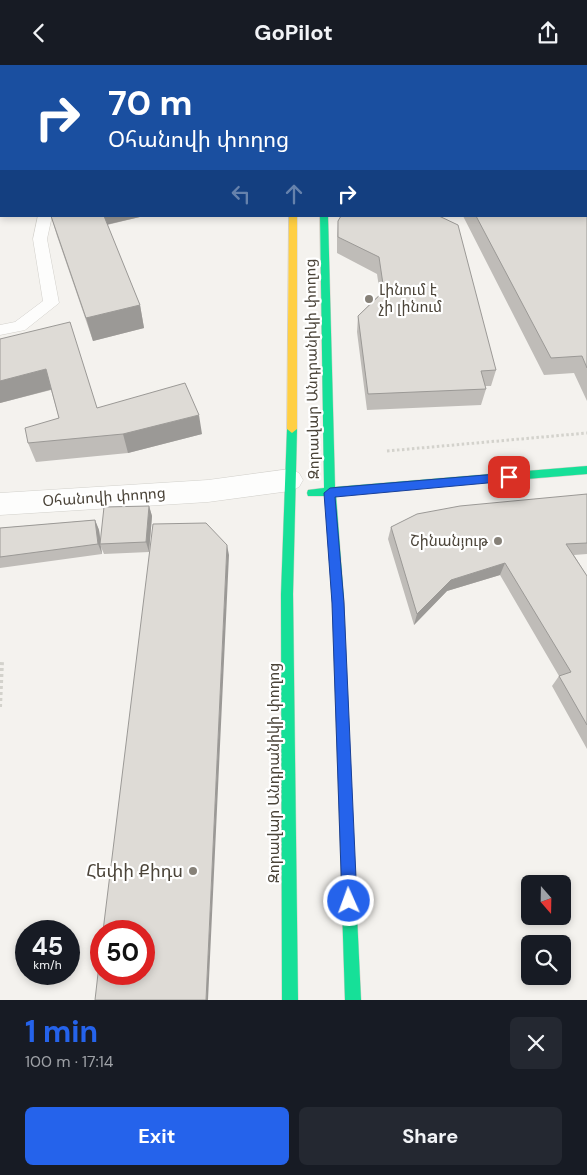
<!DOCTYPE html>
<meta charset="utf-8">
<style>
body{margin:0;font-family:"DM Sans","Noto Sans Armenian",sans-serif;background:#242831;color:#f1f3f6;height:100vh;display:flex;flex-direction:column;font-size:19px;white-space:nowrap}
*{box-sizing:border-box;margin:0}
p{font-size:16px;color:#9ea1a6}
.icon{flex:none;width:28px;height:28px;fill:none;stroke:currentColor;stroke-width:2;stroke-linecap:round;stroke-linejoin:round}
.map{position:relative;height:935px;overflow:hidden}
.side{display:flex;flex-direction:column;background:#171b24;flex:1}
.side>*{flex:none}
.banner{position:absolute;left:0px;top:0px;width:588px;height:152px;box-shadow:0 2px 8px #0003;background:#1a4fa0;color:#fff;overflow:hidden}
.needle{width:32px;rotate:160deg}
.fabs{position:absolute;left:521px;top:810px;display:grid;gap:10px}
.fabs a{display:grid;place-items:center;width:50px;height:50px;border-radius:8px;background:#171b24;box-shadow:0 2px 8px #0003;font-size:25px}
.speed{position:absolute;left:15px;top:855px;display:flex;gap:10px;font-size:25px;font-weight:700;text-align:center}
.speed>*{display:grid;place-content:center;width:65px;height:65px;border-radius:50%;background:#171b24;box-shadow:0 2px 8px #0003;line-height:1}
.speed small{font-size:12px;font-weight:400}
.speed .limit{border:8px solid #d22;background:#fff;color:#111}
.pin{position:absolute;display:grid;place-items:center;width:42px;height:42px;color:#fff;margin:-21px;border-radius:10px;box-shadow:0 2px 8px #0006}
.me{position:absolute;width:55px;margin:-28px;rotate:358deg;stroke-linejoin:round;filter:drop-shadow(0 0 4px #0008)}
.turn{display:flex;align-items:center;gap:18px;height:105px;padding:0 25px;font-size:22px}
.turn .icon{width:65px;height:65px;stroke-width:2.5}
.turn b{display:block;font-size:35px;line-height:42px}
.lanes{display:flex;align-items:center;height:48px;padding:0 25px;background:#0003;justify-content:center;gap:25px;direction:ltr}
.lanes .off{opacity:.35}
.round{display:grid;place-items:center;flex:none;width:52px;height:52px;border-radius:8px;background:#242831}
.summary{display:flex;align-items:center;justify-content:space-between;height:85px;padding:0 25px}
h1{font-size:30px;font-weight:700;line-height:38px;color:#2563eb}
.action{display:flex;gap:10px;margin-top:auto;padding:10px 25px}
.action a{flex:1;height:58px;border-radius:8px;background:#2563eb;color:#fff;font-size:20px;font-weight:700;line-height:58px;text-align:center}
.action a+a{background:#242831;color:#f1f3f6}
header{display:flex;justify-content:space-between;align-items:center;height:65px;padding:0 25px;background:#171b24;font-size:22px;font-weight:700}
.map>svg:first-child{display:block}
.lines{fill:none;stroke-linecap:round;stroke-linejoin:round}
.lane-casing{stroke:#d2d0cb;stroke-width:1}
.street-casing{stroke:#d2d0cb;stroke-width:1}
.fast-casing{stroke:#d3cfc5;stroke-width:1}
.slow-casing{stroke:#d3cfc5;stroke-width:1}
.path-far1{stroke:#d3d2cc;stroke-width:3;stroke-dasharray:2.5 2.5;stroke-linecap:butt}
.path{stroke:#d3d2cc;stroke-width:4;stroke-dasharray:3 3;stroke-linecap:butt}
.lane{fill:#fdfdfc;fill-rule:evenodd}
.street{fill:#fdfdfc;fill-rule:evenodd}
.fast{fill:#16e098;fill-rule:evenodd}
.slow{fill:#ffcf43;fill-rule:evenodd}
.wall{fill:#bfbcb8}
.shaded-wall{fill:#9b9996}
.building{fill:#dedbd6;stroke:#9b9996}
.route{fill:#2563eb;stroke:#184099}
.poi-dot{fill:#868178;stroke:#fff;stroke-width:2}
.labels{text-anchor:middle;stroke-width:4.5;stroke-linejoin:round;paint-order:stroke}
.poi-label{font-size:15px;fill:#4b4439;stroke:#fff;text-anchor:start}
.street-label{font-size:15px;fill:#4b4439;stroke:#fff}
.near-poi-label{font-size:18px;fill:#4b4439;stroke:#fff;text-anchor:end}
</style>
<header><svg class="icon" aria-label="back" viewBox="0 0 24 24"><path d="M15 5l-7 7 7 7"/></svg>GoPilot<svg class="icon" aria-label="share" viewBox="0 0 24 24"><path d="M12 15V3M7 8l5-5 5 5M5 13v7h14v-7"/></svg></header>
<div class="map">
<svg width="587" height="935" viewBox="0 0 587 935">
<rect width="100%" height="100%" fill="#f4f2ee"/>
<g class="lines">
<g class="lane-casing">
<path id="lane" d="M545,0h12v1h-11z
M586,22h1v8h-1z
M586,82h1v10h-1z
M38,151h14l-5,23 12,64 -34,27 -25,5v-10l15,-3 28,-21 -10,-62z"/>
</g>
<g class="street-casing">
<path id="street" d="M290,404l9,4 4,7 -4,7 -9,4 -82,11 -208,13v-22l208,-13z"/>
</g>
<g class="fast-casing">
<path id="fast" d="M290,0h6v1h-6z
M320,151h8l7,271 252,-21v8l-251,21 8,106 -2,4 -4,1 -4,-1 -2,-4 -7,-105h-17l-1,-3 1,-3 16,-2z
M292,360l5,4 -4,165 5,406h-16l-1,-406 6,-165z
M348,802l5,2 2,5 6,126h-16l-4,-126 2,-5z"/>
</g>
<g class="slow-casing">
<path id="slow" d="M316,0h7v1h-7z
M289,151h8v213l-5,4 -5,-4z
M338,531l4,1 2,4 11,273 -2,5 -5,2 -5,-2 -2,-5 -9,-273 2,-4z"/>
</g>
<path class="path-far1" d="M387,386l200,-18"/>
<path class="path" d="M0,642l2,-46"/>
<use href="#lane" class="lane"/>
<use href="#street" class="street"/>
<use href="#fast" class="fast"/>
<use href="#slow" class="slow"/>
</g>
<path class="wall" d="M587,104v232l-13,-28 -30,2 -81,-159h123z
M51,151h93l-37,9 33,80 4,23 -51,13 -36,-105z
M341,151l155,154 -5,16h-6l1,3 -5,16 -114,5 -10,-78 1,-16 22,-22 -3,-20 -40,-21v-16l1,-16z
M0,274l97,69 105,26 -74,19 -92,9 -8,-19 31,-25 -8,-28 -51,13z
M587,429v60l-13,1 13,21v173l-35,-63 7,-10 -59,-101 -53,16 -33,34 -26,-86 3,-12z
M149,441l3,10 -3,36 -45,2 -3,-7 1,7 -102,14v-40l95,-8 4,10 1,9z"/>
<path class="shaded-wall" d="M103,151h41l-39,9z
M140,240l4,23 -51,13 -7,-23z
M46,304l7,20 -53,14v-22z
M199,350l3,19 -74,19 -5,-19z
M149,441l3,10 -3,36 -3,-10z
M95,455l4,10 2,14h-1l1,3 1,7 -4,-10z
M227,480l2,10 -21,445h-2z
M505,498l-5,12 -53,16 -33,34 3,-11 34,-34z"/>
<path class="building" d="M141,0h30l1,1h-31z
M348,0h124l1,1h-125z
M586,102l1,2v199l-5,-12 -31,2 -75,-142h110z
M51,151h53l36,89 -54,13z
M341,151h98l19,9 38,145 -15,1 5,18 -118,5 -10,-78 26,-25 -5,-34 -41,-20v-16z
M70,257l27,86 88,-25 14,32 -76,19 -95,9 -3,-15 34,-10 -13,-49 -46,12v-42z
M587,429v49l-21,1 21,32v149l-28,-49 12,-4 -66,-109 -54,17 -34,34 -26,-87 26,-13 43,-8z
M149,441l-3,36 -46,2 4,-37z
M95,455l3,24 -98,13v-29z
M206,458l21,22 -21,455h-111l6,-53v27h43v-43h-41l50,-407z"/>
<path class="route" d="M509,408l6,4 -6,4 -174,16 9,106 13,298 -3,5 -5,2 -5,-2 -2,-5 -10,-298 -8,-110 6,-5z"/>
<g class="poi-dot">
<circle cx="369" cy="234" r="5"/>
<circle cx="498" cy="476" r="5"/>
<circle cx="193" cy="806" r="5"/>
</g>
<g class="labels">
<g class="poi-label">
<text x="379" y="230">Լինում է<tspan x="379" dy="17">չի լինում</tspan></text>
<text x="488" y="481" text-anchor="end">Շինանյութ</text>
</g>
<g class="street-label">
<text transform="translate(312 304) rotate(-91)" y="5">Զորավար Անդրանիկի փողոց</text>
<text transform="translate(104 432) rotate(-4)" y="5">Օհանովի փողոց</text>
<text transform="translate(274 708) rotate(-90)" y="5">Զորավար Անդրանիկի փողոց</text>
</g>
<g class="near-poi-label">
<text x="183" y="812">Հեփի Քիդս</text>
</g>
</g>
</svg>
<div class="fabs">
<a><svg class="needle" viewBox="-14 -14 28 28"><path d="M0-13l5 13h-10z" fill="#e53935"/><path d="M0 13l5-13h-10z" fill="#9ea1a6"/></svg></a>
<a><svg class="icon" aria-label="search" viewBox="0 0 24 24"><circle cx="10" cy="10" r="6"/><path d="M15 15l6 6"/></svg></a>
</div>
<div class="speed"><div>45<small>km/h</small></div><div class="limit">50</div></div>
<div class="pin" style="left:509px;top:412px;background:#d93025"><svg class="icon" aria-label="arrive" viewBox="0 0 24 24"><path d="M6 21V4h12l-3 4 3 4H6"/></svg></div>
<svg class="me" style="left:349px;top:836px" viewBox="-20 -20 40 40"><circle r="17" fill="#2563eb" stroke="#fff" stroke-width="3"/><path d="M0-11L8 9 0 5-8 9z" fill="#fff"/></svg>
<div class="banner">
<div class="turn"><svg class="icon" aria-label="right" viewBox="0 0 24 24"><path d="M7 20v-9h11M14 6l5 5-5 5"/></svg><div><b>70 m</b>Օհանովի փողոց</div></div>
<div class="lanes"><svg class="icon off" aria-label="left" viewBox="0 0 24 24"><path d="M17 20v-9H6M10 6l-5 5 5 5"/></svg><svg class="icon off" aria-label="ahead" viewBox="0 0 24 24"><path d="M12 20V5M6 11l6-6 6 6"/></svg><svg class="icon" aria-label="right" viewBox="0 0 24 24"><path d="M7 20v-9h11M14 6l5 5-5 5"/></svg></div>
</div>
</div>
<section class="side">
<div class="summary"><div><h1>1 min</h1><p>100 m · 17:14</p></div><a class="round"><svg class="icon" aria-label="close" viewBox="0 0 24 24"><path d="M6 6l12 12M18 6L6 18"/></svg></a></div>
<div class="action"><a>Exit</a><a>Share</a></div>
</section>
